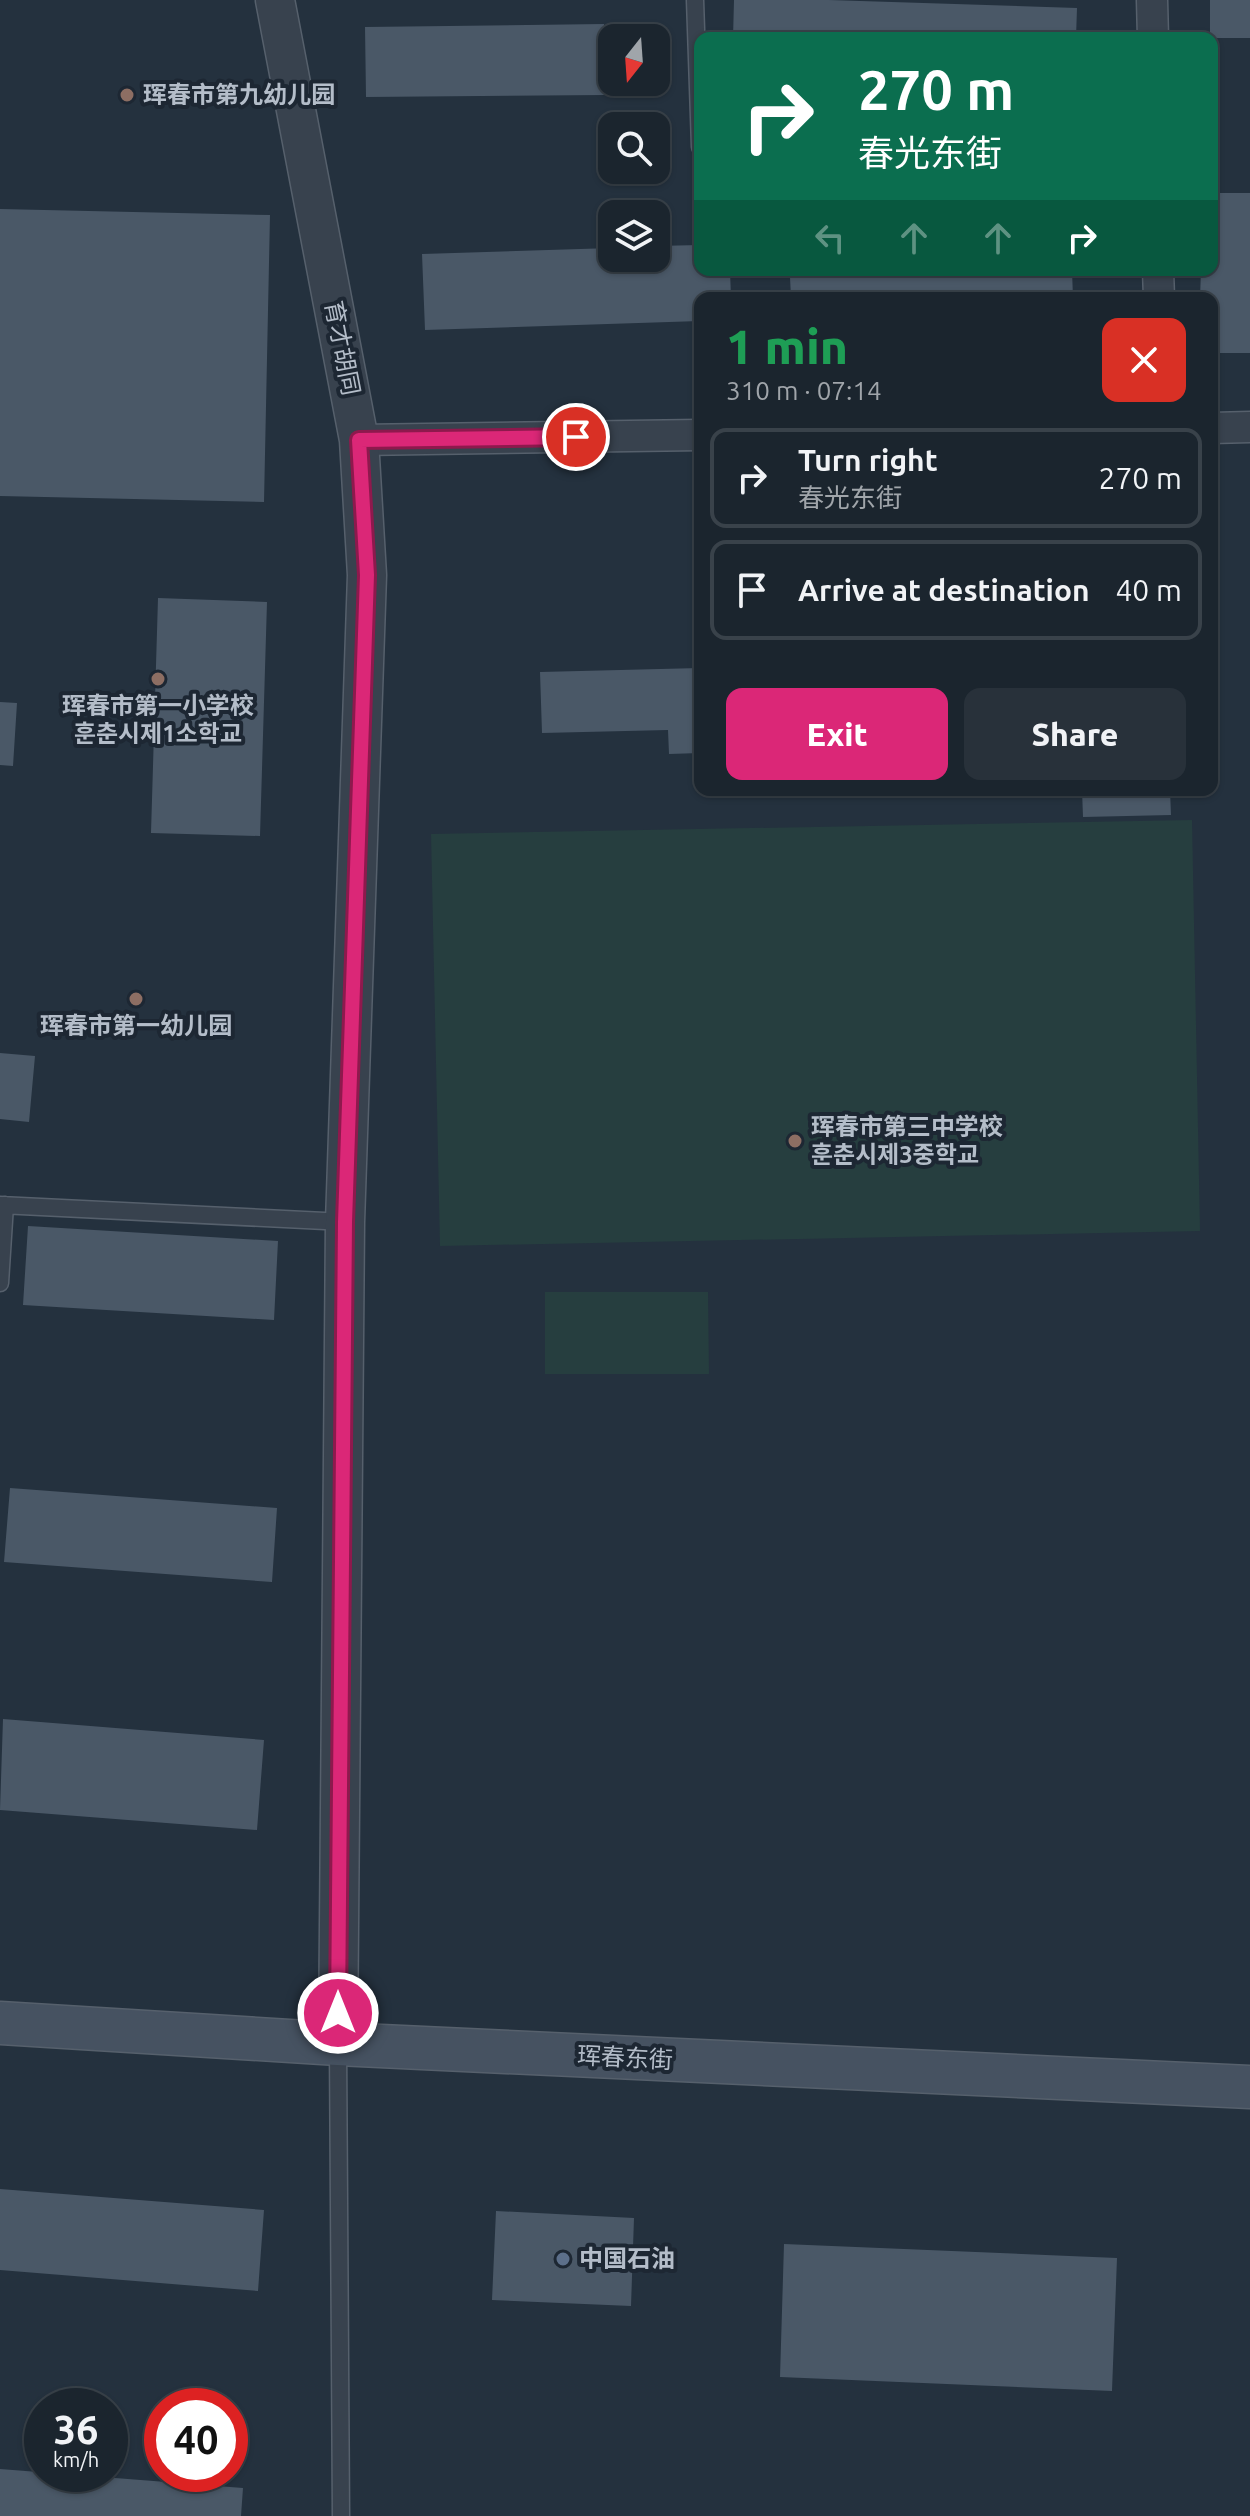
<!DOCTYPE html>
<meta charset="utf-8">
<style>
body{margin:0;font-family:Ubuntu,"Noto Sans SC","Noto Sans KR",sans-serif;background:#28313a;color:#f1f3f6;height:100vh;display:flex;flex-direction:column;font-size:30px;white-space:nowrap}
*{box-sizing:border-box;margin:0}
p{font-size:26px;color:#a0a5aa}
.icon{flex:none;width:44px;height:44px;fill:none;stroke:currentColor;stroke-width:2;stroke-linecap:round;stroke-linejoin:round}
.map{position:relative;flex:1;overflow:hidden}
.sheet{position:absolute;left:694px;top:292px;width:524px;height:504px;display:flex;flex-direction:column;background:#1b252e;border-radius:16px;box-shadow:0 2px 6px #0004,0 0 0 2px #39424a}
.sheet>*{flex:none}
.banner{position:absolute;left:694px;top:32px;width:524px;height:244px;border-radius:16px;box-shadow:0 2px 6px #0004,0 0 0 2px #39424a;background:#0b6e4f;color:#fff;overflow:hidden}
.needle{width:52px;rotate:197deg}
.buttons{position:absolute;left:598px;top:24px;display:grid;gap:16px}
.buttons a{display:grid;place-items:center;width:72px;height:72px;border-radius:16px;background:#1b252e;box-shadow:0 2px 6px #0004,0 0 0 2px #39424a;font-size:40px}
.speed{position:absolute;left:24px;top:2388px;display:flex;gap:16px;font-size:40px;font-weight:700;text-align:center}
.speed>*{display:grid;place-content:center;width:104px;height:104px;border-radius:50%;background:#1b252e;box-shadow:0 2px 6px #0004,0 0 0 2px #39424a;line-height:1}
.speed small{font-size:20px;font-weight:400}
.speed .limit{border:12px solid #d22;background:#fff;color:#111}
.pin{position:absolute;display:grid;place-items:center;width:68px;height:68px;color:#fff;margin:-34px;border:4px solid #fff;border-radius:50%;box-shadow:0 2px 8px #0007}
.me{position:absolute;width:88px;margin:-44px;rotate:0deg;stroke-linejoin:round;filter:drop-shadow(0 0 6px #0008)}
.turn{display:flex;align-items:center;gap:28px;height:168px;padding:0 32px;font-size:36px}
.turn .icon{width:104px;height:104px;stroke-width:2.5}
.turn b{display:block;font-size:56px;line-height:68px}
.lanes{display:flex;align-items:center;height:76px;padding:0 32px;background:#0003;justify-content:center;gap:40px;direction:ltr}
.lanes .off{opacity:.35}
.round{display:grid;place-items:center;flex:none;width:84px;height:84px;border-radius:16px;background:#28313a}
.headline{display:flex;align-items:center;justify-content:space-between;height:136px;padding:0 32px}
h1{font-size:48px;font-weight:800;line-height:60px;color:#1e9e55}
.button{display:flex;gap:16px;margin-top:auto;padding:16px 32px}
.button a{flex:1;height:92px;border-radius:16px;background:#db2777;color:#fff;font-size:32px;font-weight:800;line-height:92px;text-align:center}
.button a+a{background:#28313a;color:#f1f3f6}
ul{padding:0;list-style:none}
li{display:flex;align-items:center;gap:24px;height:100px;margin:0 16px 12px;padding:0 16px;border:4px solid #39424a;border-radius:16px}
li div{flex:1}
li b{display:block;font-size:30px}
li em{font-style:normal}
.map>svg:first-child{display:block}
.green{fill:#263e3f}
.building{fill:#4a5867}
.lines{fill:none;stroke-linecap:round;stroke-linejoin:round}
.service-casing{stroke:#56606c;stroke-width:19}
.minor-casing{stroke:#56606c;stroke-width:33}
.tertiary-casing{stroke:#56606c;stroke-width:41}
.secondary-casing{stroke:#56606c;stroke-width:45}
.service{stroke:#38424e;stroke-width:16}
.minor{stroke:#38424e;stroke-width:30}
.tertiary{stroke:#38424e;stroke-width:38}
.secondary{stroke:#465261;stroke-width:42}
.route-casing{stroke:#8e194d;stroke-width:20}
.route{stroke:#db2777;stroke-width:14}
.education-dot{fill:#8d6e63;stroke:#1d2733;stroke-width:3}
.service-dot{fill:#5c6f8a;stroke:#1d2733;stroke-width:3}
.labels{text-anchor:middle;stroke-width:8;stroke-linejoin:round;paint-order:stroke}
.poi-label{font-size:24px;font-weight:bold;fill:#b4bdc9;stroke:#1d2733;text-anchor:start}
.street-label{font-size:24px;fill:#b4bdc9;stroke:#1d2733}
</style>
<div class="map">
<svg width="1250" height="2516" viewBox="0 0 1250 2516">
<rect width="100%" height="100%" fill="#24313e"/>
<path class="green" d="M1192,820l8,411 -760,15 -9,-412z
M545,1292h163l1,82h-164z"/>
<path class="building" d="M734,0h95l248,8 -1,30h-343z
M1210,0h40v38h-40z
M604,24l1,71 -239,2 -1,-70z
M1212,193h38v160h-38v-55h-12l1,-28h11z
M0,209l270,6 -6,287 -264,-6z
M700,245v25h30l1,28h-31v23l-275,9 -3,-76 190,-6v10h44v-12z
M979,270h93l1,28h-282l-1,-21z
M158,598l109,4 -7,234 -109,-3z
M700,668v85l-31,1 -1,-24 -126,3 -2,-61z
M0,702l17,1 -4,63 -13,-1z
M1082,790h88l1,25 -88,2z
M0,1053l35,3 -6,66 -29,-3z
M28,1226l250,15 -4,79 -251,-15z
M10,1488l267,20 -5,74 -268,-20z
M3,1719l261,21 -7,90 -257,-20z
M0,2189l264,21 -6,81 -258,-21z
M496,2211l138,7 -3,88 -139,-6z
M784,2244l333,14 -5,133 -332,-14z
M0,2469l243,19 -2,28h-241z"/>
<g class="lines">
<g class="service-casing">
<path id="service" d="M695,0l5,147
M0,1205l345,17
M0,1283l5,-78
M338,2046l3,470"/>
</g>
<g class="minor-casing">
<path id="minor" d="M1152,0l1,38
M1158,270l1,28
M1212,428l38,-1
M359,440l341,-5"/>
</g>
<g class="tertiary-casing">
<path id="tertiary" d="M275,0l84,440 8,135 -22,647 -7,822"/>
</g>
<g class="secondary-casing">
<path id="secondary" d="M0,2023l338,21 912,43"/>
</g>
<use href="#service" class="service"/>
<use href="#minor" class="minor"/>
<use href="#tertiary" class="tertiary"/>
<use href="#secondary" class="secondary"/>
</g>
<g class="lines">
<g class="route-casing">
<path id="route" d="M338,2013l7,-791 22,-647 -8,-135 217,-3"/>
</g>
<use href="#route" class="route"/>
</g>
<g class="education-dot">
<circle cx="127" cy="95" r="8"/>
<circle cx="158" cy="679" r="8"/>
<circle cx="136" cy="999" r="8"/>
<circle cx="795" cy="1141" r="8"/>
</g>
<circle class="service-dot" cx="563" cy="2259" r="8"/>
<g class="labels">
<g class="poi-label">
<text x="143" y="103">珲春市第九幼儿园</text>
<text x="158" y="714" text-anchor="middle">珲春市第一小学校<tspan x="158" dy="28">훈춘시제1소학교</tspan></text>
<text x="136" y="1034" text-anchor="middle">珲春市第一幼儿园</text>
<text x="811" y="1135">珲春市第三中学校<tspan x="811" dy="28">훈춘시제3중학교</tspan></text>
<text x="579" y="2267">中国石油</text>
</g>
<g class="street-label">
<text transform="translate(342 348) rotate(79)" y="8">育才胡同</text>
<text transform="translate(625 2058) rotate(3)" y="8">珲春东街</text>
</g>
</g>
</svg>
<div class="buttons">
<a><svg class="needle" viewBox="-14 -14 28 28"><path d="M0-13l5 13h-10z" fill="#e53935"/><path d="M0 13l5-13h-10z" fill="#a0a5aa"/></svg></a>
<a><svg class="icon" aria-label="search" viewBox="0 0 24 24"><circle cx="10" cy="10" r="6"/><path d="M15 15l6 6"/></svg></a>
<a><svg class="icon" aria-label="layers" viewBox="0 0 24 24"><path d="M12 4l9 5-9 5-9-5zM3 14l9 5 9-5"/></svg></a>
</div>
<div class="speed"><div>36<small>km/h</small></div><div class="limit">40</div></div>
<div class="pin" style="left:576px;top:437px;background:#d93025"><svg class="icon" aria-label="arrive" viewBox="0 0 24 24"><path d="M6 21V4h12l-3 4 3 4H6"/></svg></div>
<svg class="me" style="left:338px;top:2013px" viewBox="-20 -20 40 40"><circle r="17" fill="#db2777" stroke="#fff" stroke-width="3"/><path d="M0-11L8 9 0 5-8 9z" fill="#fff"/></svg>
<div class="banner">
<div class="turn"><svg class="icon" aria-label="right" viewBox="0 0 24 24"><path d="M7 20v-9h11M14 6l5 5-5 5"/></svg><div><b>270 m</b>春光东街</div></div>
<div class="lanes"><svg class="icon off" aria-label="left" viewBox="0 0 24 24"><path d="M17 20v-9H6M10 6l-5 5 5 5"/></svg><svg class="icon off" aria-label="ahead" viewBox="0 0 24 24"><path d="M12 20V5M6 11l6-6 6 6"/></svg><svg class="icon off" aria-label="ahead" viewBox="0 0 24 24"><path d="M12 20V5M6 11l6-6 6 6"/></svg><svg class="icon" aria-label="right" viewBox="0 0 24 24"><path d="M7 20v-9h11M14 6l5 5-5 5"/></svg></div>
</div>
<section class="sheet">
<div class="headline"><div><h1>1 min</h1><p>310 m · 07:14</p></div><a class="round" style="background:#d93025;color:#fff"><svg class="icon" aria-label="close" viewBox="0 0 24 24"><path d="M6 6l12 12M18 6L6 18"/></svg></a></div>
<ul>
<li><svg class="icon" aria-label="right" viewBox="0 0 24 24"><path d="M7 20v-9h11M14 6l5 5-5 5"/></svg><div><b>Turn right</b><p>春光东街</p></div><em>270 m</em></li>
<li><svg class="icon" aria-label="arrive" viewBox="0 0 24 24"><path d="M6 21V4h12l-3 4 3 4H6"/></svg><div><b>Arrive at destination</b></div><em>40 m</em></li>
</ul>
<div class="button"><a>Exit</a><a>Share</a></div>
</section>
</div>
